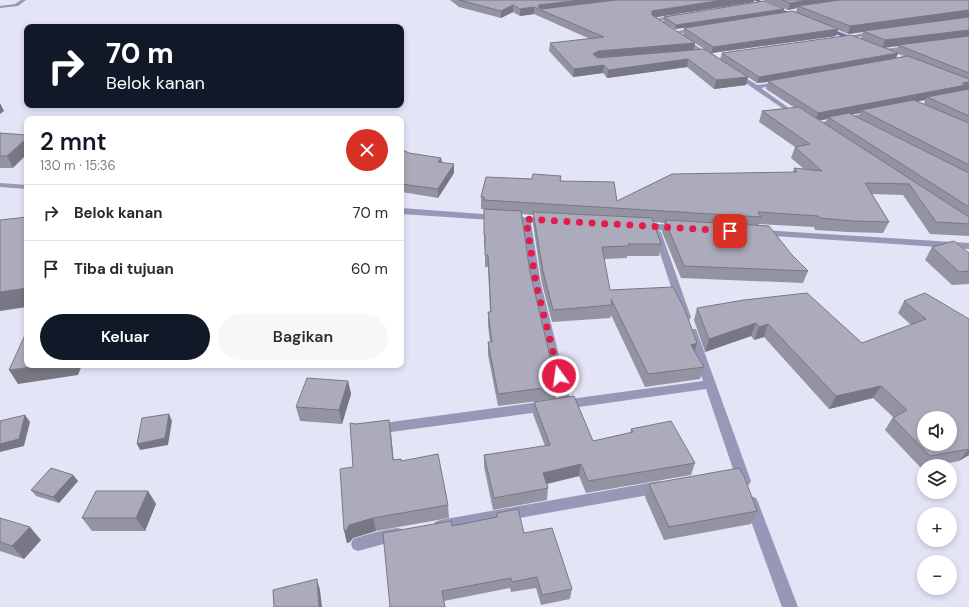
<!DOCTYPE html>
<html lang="id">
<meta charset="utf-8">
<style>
body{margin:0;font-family:"DM Sans",sans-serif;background:#f7f7f7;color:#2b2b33;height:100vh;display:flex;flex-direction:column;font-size:15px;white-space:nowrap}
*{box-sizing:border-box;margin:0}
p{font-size:13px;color:#7c7c81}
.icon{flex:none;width:22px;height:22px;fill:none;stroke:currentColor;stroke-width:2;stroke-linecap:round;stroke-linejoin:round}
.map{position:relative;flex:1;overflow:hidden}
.side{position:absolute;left:24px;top:116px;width:380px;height:252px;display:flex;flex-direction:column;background:#fff;border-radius:8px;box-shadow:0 2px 6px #0003}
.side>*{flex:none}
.top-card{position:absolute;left:24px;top:24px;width:380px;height:84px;border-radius:8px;box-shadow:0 2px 6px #0003;background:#111827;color:#fff;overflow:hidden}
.fabs{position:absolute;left:917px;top:411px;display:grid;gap:8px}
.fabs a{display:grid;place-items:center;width:40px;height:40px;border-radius:50%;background:#fff;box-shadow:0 2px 6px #0003;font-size:20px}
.pin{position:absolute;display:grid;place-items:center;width:34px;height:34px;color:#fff;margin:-17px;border-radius:8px;box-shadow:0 2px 6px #0006}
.me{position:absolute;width:44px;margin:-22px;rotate:346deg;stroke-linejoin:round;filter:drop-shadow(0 0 3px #0008)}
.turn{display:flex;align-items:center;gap:14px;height:84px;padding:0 16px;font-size:18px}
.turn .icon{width:52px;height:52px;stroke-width:2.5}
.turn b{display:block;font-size:28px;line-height:34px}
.round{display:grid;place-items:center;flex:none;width:42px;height:42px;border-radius:21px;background:#f7f7f7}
.overview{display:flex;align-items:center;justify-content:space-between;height:68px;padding:0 16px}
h1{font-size:24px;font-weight:600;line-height:30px;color:#111827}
.cta{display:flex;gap:8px;margin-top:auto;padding:8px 16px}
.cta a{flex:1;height:46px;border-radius:24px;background:#111827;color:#fff;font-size:16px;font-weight:600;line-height:46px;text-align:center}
.cta a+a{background:#f7f7f7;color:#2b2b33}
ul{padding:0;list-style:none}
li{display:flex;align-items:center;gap:12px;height:56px;padding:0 16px;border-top:1px solid #e1e1e2}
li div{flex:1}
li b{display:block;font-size:15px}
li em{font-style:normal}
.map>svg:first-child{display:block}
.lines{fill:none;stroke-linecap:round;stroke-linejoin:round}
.street{fill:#9897b8;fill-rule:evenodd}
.secondary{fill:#7270a0;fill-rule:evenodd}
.wall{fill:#9393a2;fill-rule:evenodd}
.shaded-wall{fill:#787884}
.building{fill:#ababbc;stroke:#787884;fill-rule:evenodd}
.route{stroke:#e11d48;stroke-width:7;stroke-dasharray:0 12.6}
</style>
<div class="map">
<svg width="969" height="607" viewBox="0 0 969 607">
<rect width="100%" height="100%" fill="#e4e4f7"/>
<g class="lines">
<path class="street" d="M21,0h5l-8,6 -18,2v-2l15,-2z
M676,14l2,1v2l-20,4 6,4 -3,2 -10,-7z
M696,27l2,1v2l-25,5 -3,-2z
M874,31l3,2 -1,1 -34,6 -3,-2z
M683,37l2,1 28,19 -5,1 -27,-18 -1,-1z
M910,46l2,1v2l-29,4 -3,-2 3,-2z
M734,73h4l19,12 25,-3v2l-21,4 39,28 -5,1 -61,-42z
M871,112l3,2 -1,1 -61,13 -3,-2 3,-2z
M0,183l27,2v4l-27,-2z
M401,208l148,11 1,2 -1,2h-18l10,61 29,115 133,-18 -16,-49 1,-3h8l55,152 -2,4 -5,2 -5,-2 -2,-4 -31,-92 -141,20 -4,-2 -30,-123 -9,-62 -121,-8z
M642,223l34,2 4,3 -4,3 -18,-1 3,2 30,85 -1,2 -4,1 -5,-3 -28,-85 4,-3 -18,-1 -1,-2z
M761,230l208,13v6l-211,-14 -1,-2 1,-2z
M547,401l4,2 2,3 -2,3 -4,2 -171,23 -4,-2 -2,-3 2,-3 4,-2z
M660,481l5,2 2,4 -2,4 -5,2 -220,39 -5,-2 -2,-4 2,-4 5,-2z
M751,496l5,2 2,4 40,105h-16l-38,-105 2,-4z
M397,528l5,1 2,5 -2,5 -44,12 -5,-2 -2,-5 2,-5c14,-5 29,-9 44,-11z"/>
<path class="secondary" d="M753,0h6l42,17 -5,1z
M824,26l34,13 1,1 -5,1 -32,-12 -1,-1z"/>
</g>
<path class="wall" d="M450,0h304v2l-98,15 39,26 -1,7 10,-1 -21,-14 1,-7 19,-3 -28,4 -12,-7 1,-5 120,-8v4l12,-1 1,-4 -9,2 -25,-10h206v236l-39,-2 -27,-39 -31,-1 17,28 -6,11 -36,-1 -32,-2 -1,-3 -55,-3 -1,2 34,29 16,16 -5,12 -122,-5 -19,-46 2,-9 -10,-1 7,22 -2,12h-32v2l-23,1 6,31 87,53 -3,8 10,16 -4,12 -55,8 -34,-72 -1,3 -58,4 -10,-38 -9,-60v-9l-11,-1 8,58 27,114 -1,13 37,42 37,-8 1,-4 64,34 -4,12 -105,18 -7,-17 -32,8 1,4 -1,12 -54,10 -9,-43v-12l61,-9 -12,-32 1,-12 20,-3 -56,7 -10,-51v-13h2l-2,-17v-13h2l-2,-45h-3v-20h-1v-38h-3v-12l51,-18 29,-3v5l56,20 176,-29 1,-4 10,1 -13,-11 4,-11 -36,-25 3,-11 33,-3 -29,-19 2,-7 -11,1 -9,-6 -2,8 -32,4 -27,-22 -80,11 -4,-5 -30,4 -24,-26 1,-8 40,-4 -56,-25 -14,2 -7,-4 -12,6 -42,-11zM838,30l10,4 15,-2 -2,6 -139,15 -2,6 -8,-6 124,-17zM898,46l-2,6 -12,-4zM898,54l6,2 -8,2zM925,100l-1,4 -7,-2 3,-1zM860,113l-2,5 -7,-4zM827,119l-2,5 -6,-3z
M0,133l13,35h-13z
M401,149l8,4 32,5 1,4 12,11 -16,25 -36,-6 -1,-6z
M932,247l37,6v31l-17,1 -27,-25z
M904,301l65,18v136l-10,6 -25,5h-10v2h-3l-36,-38 8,-13 -20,-19 -44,11 -65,-72 -10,3 -3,-4 -46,16 -11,-32 3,-12 165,35 49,-18 -13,-12z
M348,381l3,13 -9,30 -42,-3 -4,-14z
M389,420l4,40 8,1 47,44 1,13 -73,13 -23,7 -3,4 -3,1 -3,-13 9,-63 3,-43z
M73,475l5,6 -19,22 -23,-7 -5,-6z
M649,484l108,27 -6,13 -87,16 -19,-43z
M148,491l8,13 -11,27h-53l-10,-13z
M497,513l27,20 48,56 -2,10 -29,6 -5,-17 -25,4 -1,-4 -66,13 -54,6 62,-81 44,-9z
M0,518l41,22 -17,19 -24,-8z"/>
<path class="shaded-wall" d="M581,0h51l-87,12 -7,-5 1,-2z
M723,0h31v2l-103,16 1,-7z
M809,0h43l-54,6 -1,2 -9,2 2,-7z
M513,5v7l-12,6v-7z
M534,7v7l-14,2v-7z
M784,9l-1,5 -108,15 1,-4z
M969,10v7l-121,17 2,-8z
M838,29l-2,7 -125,17 2,-6z
M969,30v7l-87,11 3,-8z
M695,43l-1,8 -97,7 -4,-4 5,-3z
M898,53l-3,7 -127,21v1l-11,1 2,-6z
M688,59l-1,8 -80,11 1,-8z
M604,65l-1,8 -30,4 1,-8z
M748,77l-2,8 -32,4 2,-9z
M969,82v8l-42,7 -2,3 -61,12 -3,-2 -1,3 -30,6 -2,-2 -1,2 -12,2 3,-8z
M0,103l4,8 -4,3z
M27,138v16l-14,14 -6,-12z
M441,158l1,8 -4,-4z
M454,164v9l-16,25v-9z
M27,288v19l-27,4v-19z
M756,323l-5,13 -46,16 4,-13z
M768,324l-4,13 -10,3 5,-13z
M697,343l-4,13 -2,-11z
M46,365h36l-4,10 -60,9 -9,-14z
M348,381l3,13 -9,30 -3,-14z
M881,386l-8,12 -44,11 7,-13z
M169,414l3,7 -4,24 -28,5 -3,-6z
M25,415l5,7 -6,24 -24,6v-8z
M389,420l2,13 4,41 -2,-14z
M969,449v6l-10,6z
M581,464l-2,12 -37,9 1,-12z
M73,475l5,6 -19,22 -6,-6z
M148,491l8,13 -11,27 -9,-13z
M373,518l3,13 -23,7 -3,4 -3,1 -3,-13 5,-5z
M30,527l11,13 -17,19 -12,-13z
M317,579l3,11 2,17h-3z"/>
<path class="building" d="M459,0h122l-42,5 -1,2 4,2 74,-9h107l-71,11v4l43,28 -97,8 -5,3 5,4 106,-9 44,28 -32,3 -28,-21 -80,11 -4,-5 -30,4 -24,-26 54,-6 -70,-30 -14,2 -7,-4 -12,6z
M782,0h27l-19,3z
M840,0h129v10l-119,16 -52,-20z
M764,1l20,8 -108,16 -12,-8z
M793,11l45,18 -125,18 -29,-19z
M969,17v13l-84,10 -22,-9z
M851,35l47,18 -139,24 -37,-24z
M969,36v37l-71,-28z
M908,56l61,23v3l-7,1 4,2 -148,28 -50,-32z
M969,89v27l-42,-19z
M914,100l55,23v42l-108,-55z
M799,107l170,110v7l-33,-2 -27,-38 -44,-1 24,39 -36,-1 -33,-3 -2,-2 -60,-4 3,5 -277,-17v-3h-3l5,-20 46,2 1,-5 28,2 -1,5 54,1 3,19 55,-27 125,-2 -3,-4 28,3 -27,-24 15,-3 -48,-33z
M849,113l120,60v34l-141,-90z
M0,133l27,2v3l-20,18h-7z
M401,149l8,4 32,5 -3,4 16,2 -16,25 -37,-5 3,-5 -3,-2z
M484,209l37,2 9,61 27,114 -59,8 -10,-52h4l-4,-30h3l-3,-57h-3v-20h-1z
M533,212l119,6 9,26h-33l1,2 -27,1 8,43 63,-3 12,23 12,33 -6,2 13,22 -56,7 -37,-75 1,6 -59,5 -10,-39z
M27,217v71l-27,4v-72z
M665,220l104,6 23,29 16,16 -124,-5z
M954,241l15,12v18l-10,1 -27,-25z
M807,293l55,50 64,-24 -22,-18 21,-8 44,26v130l-39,7 -37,-38 14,-8 -26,-24 -45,10 -68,-72 -9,3 -3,-4 -47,16 -12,-31 47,-8zM924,418h26v26h-26z
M25,335h2v30h19l-37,5z
M307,378l41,3 -9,29 -43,-3z
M574,396l19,45 40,-9 -2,-3 40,-8 24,42 -107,18 -7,-17 -38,9 5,15 -54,10 -10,-43 66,-10 -16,-43z
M169,414l-4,24 -28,6 5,-26z
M25,415l-6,24 -19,5v-23z
M389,420l4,40 8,-1v2l37,-7 10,51 -75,13 -24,7 -2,5h-3l-4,-61 13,-2 -3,-44 6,1z
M51,468l22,7 -20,22 -22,-7z
M739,468l5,8 13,35 -88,16 -20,-43z
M96,491h52l-12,27h-54z
M518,509l6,24 28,-5 20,61 -30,6 -5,-18 -25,5 -1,-4 -69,13 3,16h-55l-7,-74 68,-12 1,5 45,-9v-4z
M0,518l30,9 -18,19 -12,-4z
M317,579l2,28h-45l-1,-17z"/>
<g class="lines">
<path class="route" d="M559,376l-23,-92 -10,-65 204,12"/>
</g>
</svg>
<div class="fabs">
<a><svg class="icon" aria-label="sound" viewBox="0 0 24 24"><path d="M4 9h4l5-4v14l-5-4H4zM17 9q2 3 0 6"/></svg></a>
<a><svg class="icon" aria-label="layers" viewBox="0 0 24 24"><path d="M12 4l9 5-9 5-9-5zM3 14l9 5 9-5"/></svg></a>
<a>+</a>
<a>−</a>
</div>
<div class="pin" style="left:730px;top:231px;background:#d93025"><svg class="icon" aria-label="arrive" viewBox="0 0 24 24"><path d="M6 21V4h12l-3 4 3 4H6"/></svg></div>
<svg class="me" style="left:559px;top:376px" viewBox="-20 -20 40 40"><circle r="17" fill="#e11d48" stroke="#fff" stroke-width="3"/><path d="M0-11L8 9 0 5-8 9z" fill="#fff"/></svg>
<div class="top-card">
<div class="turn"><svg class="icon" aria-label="right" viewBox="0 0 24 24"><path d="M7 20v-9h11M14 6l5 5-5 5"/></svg><div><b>70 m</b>Belok kanan</div></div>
</div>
<section class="side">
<div class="overview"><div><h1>2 mnt</h1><p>130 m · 15:36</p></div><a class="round" style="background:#d93025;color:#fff"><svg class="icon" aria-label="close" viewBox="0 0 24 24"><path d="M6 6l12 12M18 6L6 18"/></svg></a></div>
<ul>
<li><svg class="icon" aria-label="right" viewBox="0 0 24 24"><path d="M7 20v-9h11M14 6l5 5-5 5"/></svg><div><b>Belok kanan</b></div><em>70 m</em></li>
<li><svg class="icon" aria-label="arrive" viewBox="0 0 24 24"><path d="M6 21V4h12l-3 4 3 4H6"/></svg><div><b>Tiba di tujuan</b></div><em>60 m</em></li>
</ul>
<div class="cta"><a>Keluar</a><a>Bagikan</a></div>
</section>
</div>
